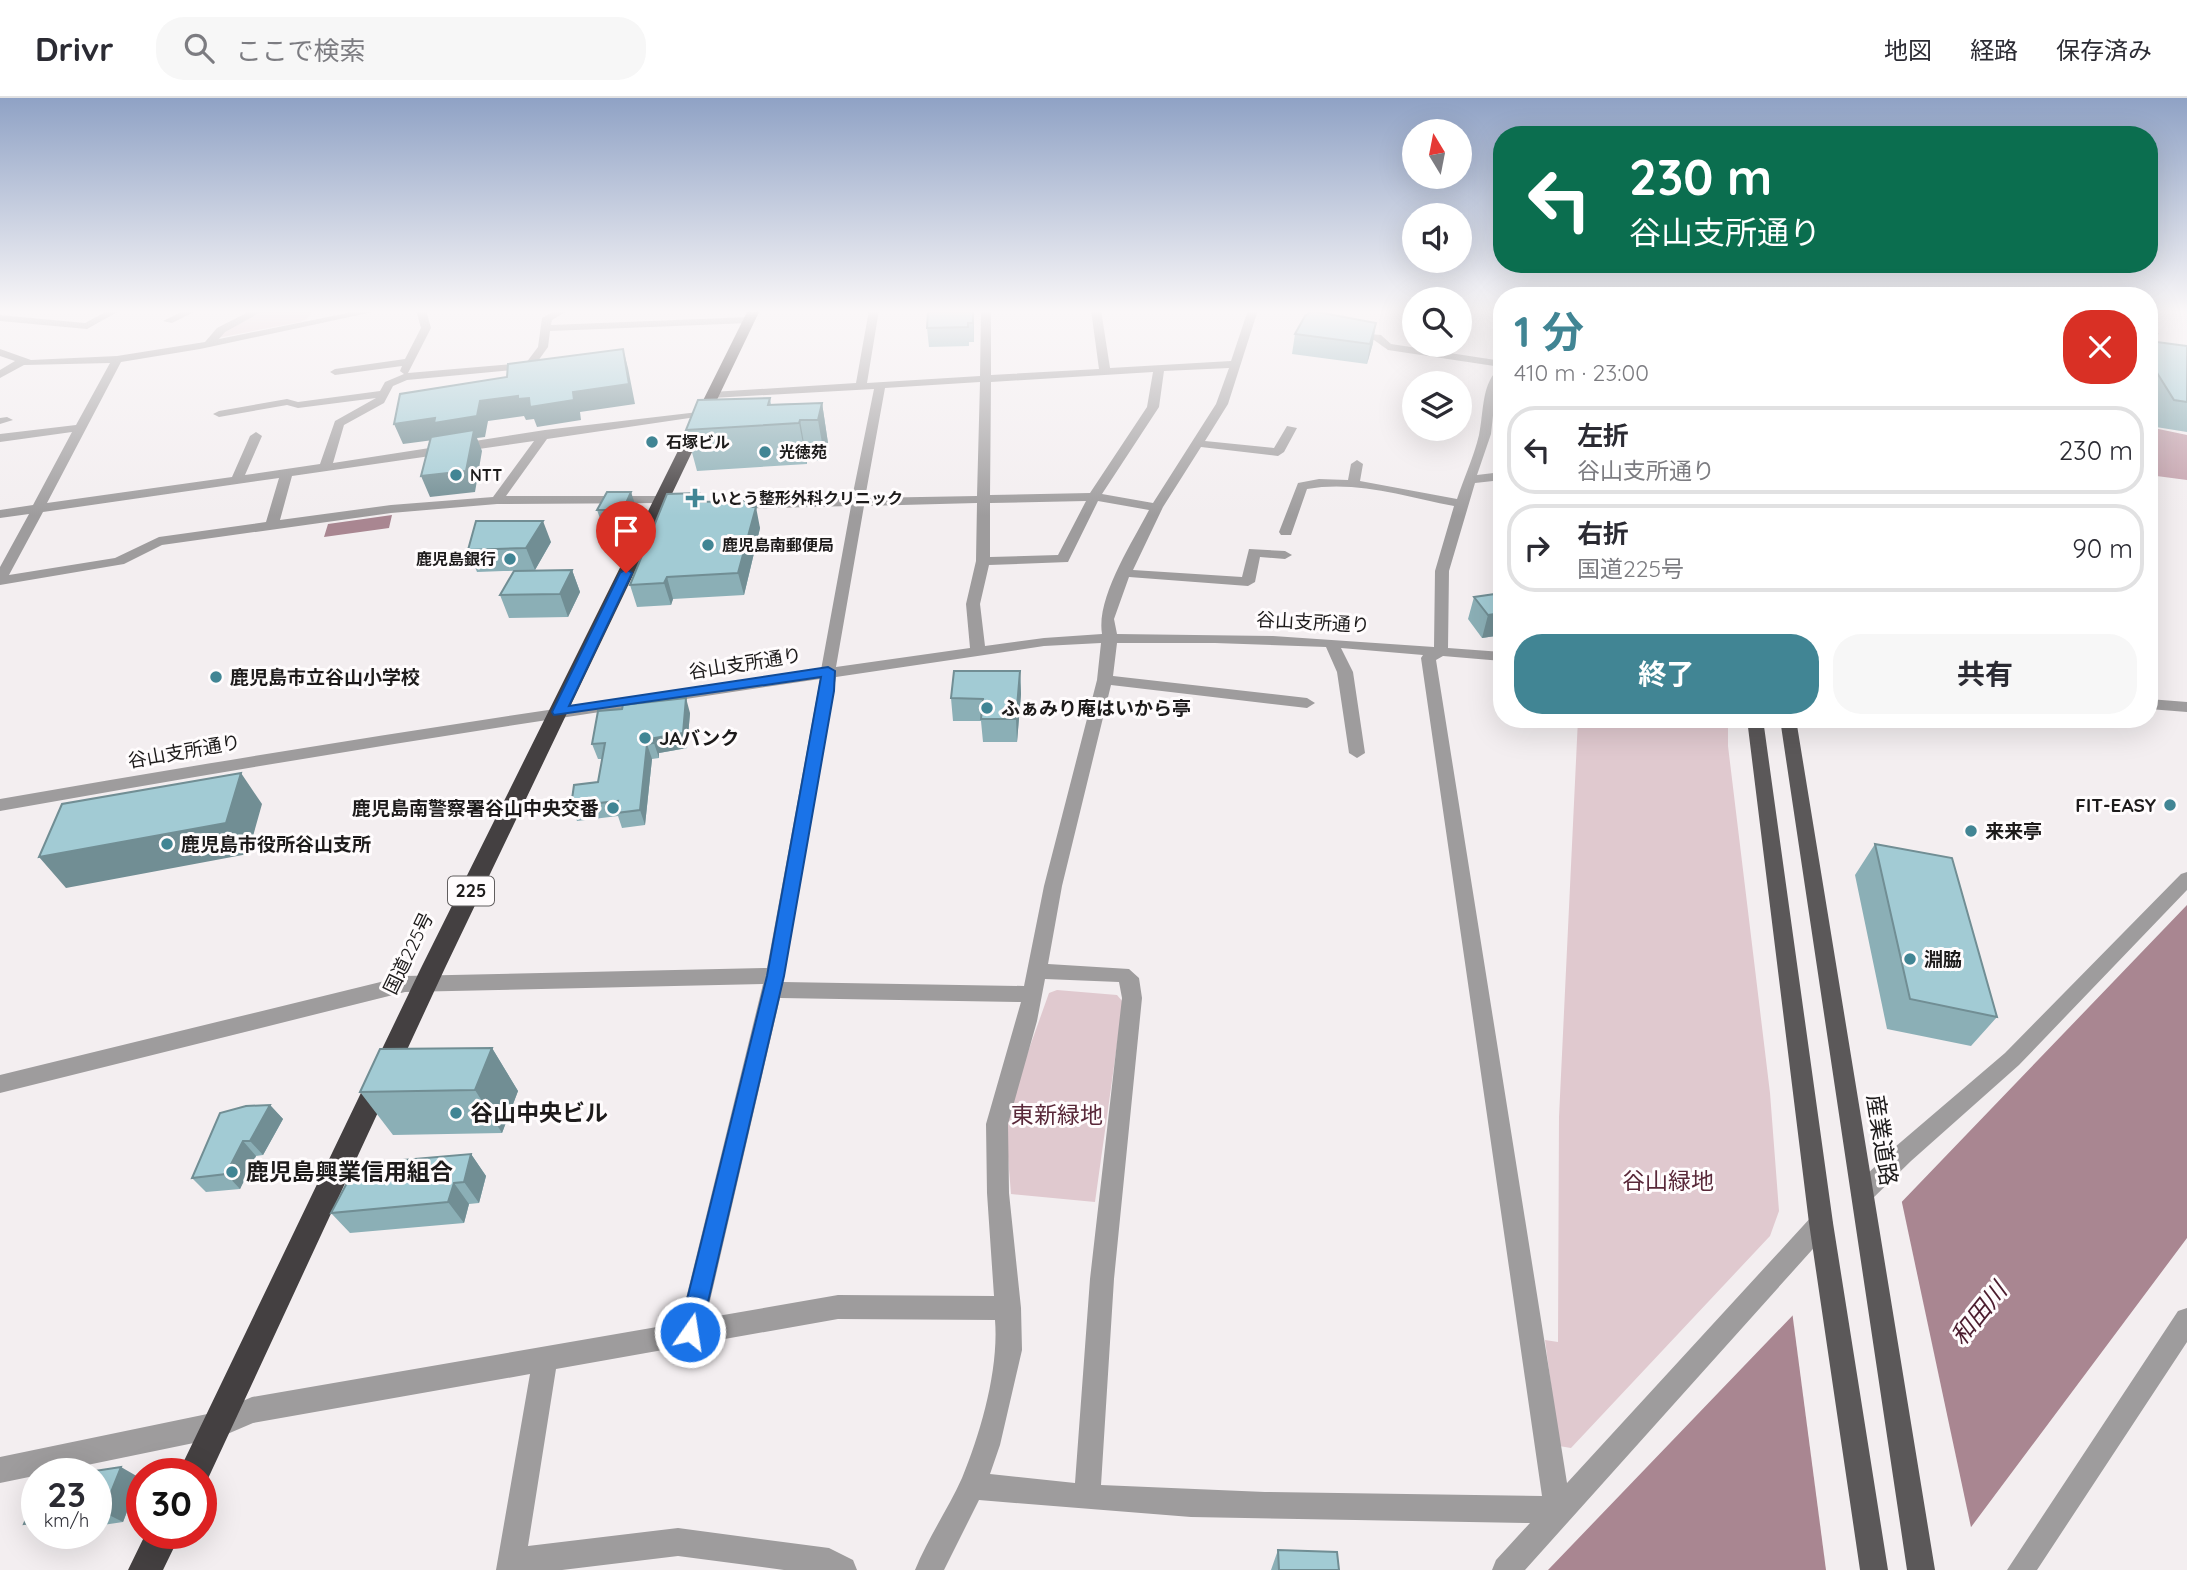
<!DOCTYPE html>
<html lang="ja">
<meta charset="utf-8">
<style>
body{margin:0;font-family:Quicksand,"Noto Sans JP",sans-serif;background:#f7f7f7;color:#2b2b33;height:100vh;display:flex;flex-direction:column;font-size:26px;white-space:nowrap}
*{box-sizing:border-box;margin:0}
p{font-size:23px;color:#7c7c81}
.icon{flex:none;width:38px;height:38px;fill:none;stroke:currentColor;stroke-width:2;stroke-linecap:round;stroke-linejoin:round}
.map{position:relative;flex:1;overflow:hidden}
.details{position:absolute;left:1493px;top:189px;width:665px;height:441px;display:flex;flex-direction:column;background:#fff;border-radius:28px;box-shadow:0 7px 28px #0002}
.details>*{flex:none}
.hud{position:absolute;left:1493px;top:28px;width:665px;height:147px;border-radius:28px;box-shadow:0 7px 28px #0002;background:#0b6e4f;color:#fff;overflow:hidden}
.needle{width:46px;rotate:350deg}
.tools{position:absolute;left:1402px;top:21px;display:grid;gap:14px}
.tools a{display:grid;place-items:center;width:70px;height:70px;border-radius:50%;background:#fff;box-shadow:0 7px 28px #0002;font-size:35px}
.speed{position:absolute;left:21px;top:1360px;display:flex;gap:14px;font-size:35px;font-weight:700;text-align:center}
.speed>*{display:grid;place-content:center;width:91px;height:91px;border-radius:50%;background:#fff;box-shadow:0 7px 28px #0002;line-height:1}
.speed small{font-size:18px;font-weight:400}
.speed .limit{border:10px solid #d22;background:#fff;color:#111}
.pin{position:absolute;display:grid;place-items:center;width:60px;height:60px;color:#fff;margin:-72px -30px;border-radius:50% 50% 50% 0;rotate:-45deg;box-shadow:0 0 7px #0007}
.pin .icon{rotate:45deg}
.me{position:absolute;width:77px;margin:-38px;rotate:13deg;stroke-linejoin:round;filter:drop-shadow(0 0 5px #0008)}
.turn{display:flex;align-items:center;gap:24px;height:147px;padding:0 21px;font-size:32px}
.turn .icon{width:91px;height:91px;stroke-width:2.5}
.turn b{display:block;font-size:49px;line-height:60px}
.round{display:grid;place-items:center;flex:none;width:74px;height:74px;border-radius:28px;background:#f7f7f7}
.summary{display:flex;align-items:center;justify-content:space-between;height:119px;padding:0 21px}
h1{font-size:42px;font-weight:700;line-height:52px;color:#418594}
.primary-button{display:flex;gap:14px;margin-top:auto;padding:14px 21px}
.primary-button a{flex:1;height:80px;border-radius:28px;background:#418594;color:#fff;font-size:28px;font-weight:700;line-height:80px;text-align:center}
.primary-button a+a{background:#f7f7f7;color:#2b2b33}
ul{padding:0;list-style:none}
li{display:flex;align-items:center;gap:21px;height:88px;margin:0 14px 10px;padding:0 7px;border:4px solid #e1e1e2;border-radius:28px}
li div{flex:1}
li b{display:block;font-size:26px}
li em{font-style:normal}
header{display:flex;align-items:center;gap:42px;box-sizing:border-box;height:98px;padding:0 35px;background:#fff;border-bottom:2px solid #e1e1e2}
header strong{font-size:33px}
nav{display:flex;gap:38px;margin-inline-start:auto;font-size:24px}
.search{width:490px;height:63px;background:#f7f7f7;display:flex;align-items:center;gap:18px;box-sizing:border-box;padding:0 24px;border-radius:28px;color:#7c7c81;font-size:26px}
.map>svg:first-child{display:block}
.green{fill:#e0c9cf}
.forest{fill:#c39faa}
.water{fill:#a98691}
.pier{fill:#f3eef0}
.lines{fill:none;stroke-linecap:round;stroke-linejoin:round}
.minor{fill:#9e9c9d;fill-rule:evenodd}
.major{fill:#5b5859;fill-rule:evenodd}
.highway{fill:#444041;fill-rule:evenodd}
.wall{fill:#8bafb6}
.shaded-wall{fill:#718e94}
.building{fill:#a2cbd4;stroke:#718e94;stroke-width:2}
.route{fill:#1a73e8;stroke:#114b97;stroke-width:2}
.poi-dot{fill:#418594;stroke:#fffcfd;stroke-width:2.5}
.labels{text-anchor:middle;stroke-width:6;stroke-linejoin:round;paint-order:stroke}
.far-poi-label{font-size:16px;font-weight:bold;fill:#1d1b1b;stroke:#fffcfd;text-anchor:start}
.shield{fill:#fffcfd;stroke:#615e5f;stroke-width:2}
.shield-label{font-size:18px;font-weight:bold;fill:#1d1b1b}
.street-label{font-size:19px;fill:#1d1b1b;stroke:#fffcfd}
.poi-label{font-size:19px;font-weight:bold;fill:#1d1b1b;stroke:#fffcfd;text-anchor:start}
.near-poi-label{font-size:23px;font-weight:bold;fill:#1d1b1b;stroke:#fffcfd;text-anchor:start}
.near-park-label{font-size:23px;fill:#592839;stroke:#fffcfd}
.near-street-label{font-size:23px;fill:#1d1b1b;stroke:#fffcfd}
.near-water-label{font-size:24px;font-style:italic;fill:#4c1c2e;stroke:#fffcfd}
</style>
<header>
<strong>Drivr</strong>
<div class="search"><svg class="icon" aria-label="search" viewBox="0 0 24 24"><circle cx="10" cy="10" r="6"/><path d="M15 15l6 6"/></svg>ここで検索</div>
<nav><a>地図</a><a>経路</a><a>保存済み</a></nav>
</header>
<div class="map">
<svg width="2187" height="1472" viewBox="0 0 2187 1472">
<rect width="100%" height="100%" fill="#f3eef0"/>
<path class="green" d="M266,212h47l-6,9 -7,3 -83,16 10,-9z
M1578,621h150v27l42,347 9,118 -9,25 -199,212 -12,-2 -14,-106 13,2 1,-225z
M1057,892l60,5 6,7 -28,200 -84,-8 -4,-50 2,-39 40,-112z"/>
<path class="forest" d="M2149,329l38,8v45l-38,-5z"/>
<path class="water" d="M392,417l-3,13 -65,9 4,-13z
M2187,807v333l-248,332h-391z"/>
<path class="pier" d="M1901,1100l71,334 -29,38h-117l-34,-259z"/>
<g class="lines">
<path class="minor" d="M109,212h12l-34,19 -87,-8v-6l85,8z
M185,212h13l-26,13 -9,-2z
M252,212h13l-40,22 -6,7 143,-29h20l-182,39 -79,13 -74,141 185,-26 18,-41 6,-4 6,4 -17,39 75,-11 15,-43 41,-23 -78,10 -11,-3 -68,12 -6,-3 6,-3 68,-12 11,3 82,-11 5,-9 19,-8 -4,-3 2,-5 -67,9 -5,-3 5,-3 70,-10 16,-31 -5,-18h10l5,18 -23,45 118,-10 12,-16 4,-29 14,-8h13l-17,10 -1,5 198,-8 5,3 -5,3 -199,8 -2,16 -15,21 -126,12 -14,6 -9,17 -40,22 -11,38 212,-33 162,-19v4l-4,1 -156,23 -41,57h155l4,1v6l-168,1 -106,9 -229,32 -38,19 -124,21v-18l29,-53 -29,4v-8l33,-5 39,-73 -72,10v-8l76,-9 34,-62 -86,2 -24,13v-8l15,-9 -15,-5v-7l31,11 86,-4 88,-14 12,-14zM534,343l-41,56 -102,8 -111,15 12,-44zM279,380l-13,44 -107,15 -44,21 -106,17 34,-63z
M869,212h10l-12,73 113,-7 1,-66h10v65l108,-6 -8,-59h10l9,58 121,-7 17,-51h10l-30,94 -23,37 69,7 13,-22 10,2 -13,24 -6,4 -77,-9 -38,60 -30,63 109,7 7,-28 36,2 7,4 -7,4 -25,-2 -5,25 -7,4 -119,-9 -15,42 3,15 156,2 161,11 1,-76 19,-65c-47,-9 -98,-26 -147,-17l-16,46h-10l-2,-3 19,-49 21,-4 29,1 3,-16 6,-4 6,4 -3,17 97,18c7,-21 17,-43 22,-64 5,-22 2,-54 22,-68l-113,-17 -14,-10 -25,-4v-4l32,3 10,9 111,17v21l-7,15 -4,37 -14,41 25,-3v8l-27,3 -26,88 -1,77 54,4v9l-59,-5 -7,4 131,823 246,-268 8,-3 8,3 4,8 -4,8 -304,339h-33l4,-10 34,-37 -339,-6 -212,-17 -35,70h-29c13,-32 33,-61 47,-92 19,-46 37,-109 33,-158l-157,-1 -282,50 -28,177 150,-18 151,20 24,12 4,10h-73l-106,-14 -116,14h-66l34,-196 -277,49 -35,15 -218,45v-26l217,-45 35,-15 428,-74 83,-339 -358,8 -405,101v-18l405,-99 362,-8 53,-289c-274,40 -547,83 -820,132v-12c273,-48 547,-90 821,-129l30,-164 -123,3 -6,-4 6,-4 124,-3 22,-109 -162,9 -6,-3 6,-3 144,-9zM1229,270l-13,36 -63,99 -51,-9 57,-87 5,-36zM1153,274l-6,35 -57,86 -100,2 1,-113zM980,284l-3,114 -112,2 20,-110zM1086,403l-28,54 -68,2v-54zM1098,403l51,9c-17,33 -53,88 -47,124l-58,4 -59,8 -5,-42 9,-39 79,-3zM977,405l-1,58 -10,43 4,44 -134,19 28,-161zM1101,545l-4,37 -53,206 -20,100 -241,-4 53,-305 208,-31zM1117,545h98l111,4 11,25 12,81 8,5 8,-5 -12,-81 -12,-24 82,7 -2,3 121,838 -277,-4 -164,-7 13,-206 28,-281 -3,-20 -10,-9 -81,-5 14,-78 49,-201 196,23 8,-5 -8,-5 -194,-22zM1045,881l74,3 3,16 -32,281 -15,204 -85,-9 10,-29 22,-95 -1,-42 -12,-115 -1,-69 29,-103zM780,900l241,4 -35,122 1,69 7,103 -156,-1 -132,23z
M0,320l7,-1 6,3 -13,4z
M2149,601l38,3v10l-38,-3z
M2187,774v18l-168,175 -108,96 -41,40 -8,3 -8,-3 -3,-7 3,-7 41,-40 110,-94 176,-179z
M2187,1210v34l-150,228h-30l171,-259z"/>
<path class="major" d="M1747,621h16l70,504 55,347h-28l-51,-347z
M1780,621h16l139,851h-28z"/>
<path class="highway" d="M748,212h12l-315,658 -240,517 -4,2v-13h-23l5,-11 238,-495z
M146,1435h35l-18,37h-35z"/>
</g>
<path class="wall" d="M974,218v26h-5v4l-40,1 -2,-19z
M2149,231l9,5 -5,8 34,4v86l-31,-5 -7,-12z
M1295,236l78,9 -6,21 -75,-10z
M770,300l1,6 51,-1 6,40 -3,17 -18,1v3l-110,7 -11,-41z
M749,403l2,6 9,21 -16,67 -71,4 -2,6 -34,2 -7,-22 72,-83z
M636,409l-9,17h-25l-5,-14z
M551,444l-16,28 -58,2 -9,-22z
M572,472l8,22 -12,25 -59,1 -9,-23z
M1502,495v42l-20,3 -14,-19 6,-22z
M1020,573l1,23 -4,48h-34l-2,-21h-28l-2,-23z
M690,615l-3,35 -28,5v5l-7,1 -7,66 -23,3 -4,-12 -41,5 -6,-15 27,-24 4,-23h-4l-6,-15z
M1875,746l122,173 -26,29 -84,-17 -32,-154z
M492,950l26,43 -16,42 -109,2 -33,-43z
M270,1007l13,14 -20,36 -7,1 -16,33 -34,3 -14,-14z
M471,1056l15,22 -7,27 -10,1 -5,19 -114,10 -19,-20z
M96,1376l44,4 -17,44 -27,4z
M37,1396v36l-13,-6z
M1278,1452l61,20h-68z"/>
<path class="shaded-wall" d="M973,212h1v32z
M1376,225l-3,20 -6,21 3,-20z
M623,251l5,19 7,36 -55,8 1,8 -44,7 -3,-8 -8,1 -2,-4 -36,5 -3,16 -8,1 5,13 -7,41 -45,5 -9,-21 20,-37 -38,5 -9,-20 86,-23 38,-5 55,-4z
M822,305l6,40 -3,17 -7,-40z
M800,322l7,41v3l-8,-41z
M631,394l5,15 -9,17 -4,-14z
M699,395l6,22 -9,-13z
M749,403l4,16 3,-10 4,21 -16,67 -6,-22z
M543,423l8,21 -16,28 -9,-22z
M572,472l8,22 -12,25 -8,-23z
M667,479l6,22 -2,6 -7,-22z
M1502,515v22l-20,3 6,-23z
M1020,573l1,23 -4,48 -1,-23z
M686,600l4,15 -3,35 -28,5v5l-5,-15v-5z
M647,646l5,15 -7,66 -5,-15z
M241,675l21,31 -14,50 -182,34 -27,-31z
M492,950l26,43 -16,42 -27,-43z
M270,1007l13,14 -20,36 -13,-14z
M243,1043l13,15 -16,33 -14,-15z
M471,1056l15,22 -7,27 -15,-21z
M454,1085l15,21 -5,19 -16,-21z
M121,1369l19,11 -17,44 -20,-10z"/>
<path class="building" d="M928,212h45v13h-5v4l-41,1z
M1312,213l64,12 -6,21 -75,-10 10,-18z
M2149,231l9,5 -9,-1z
M2149,243l38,5v56l-13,-2 -25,-40z
M623,251l6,35 -56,8 1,8 -44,7 -1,-9 -11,1v-3l-38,5 -3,15 -43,7 1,-5 -41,6 6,-30 107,-17 1,-13z
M770,300l-2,7 54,-2 -4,17h-18l-1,3 -113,7 12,-30z
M474,332l-8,41 -45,5 10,-39z
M607,394h24l-8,18h-26z
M699,395l-3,9 53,-1 -1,6h8l-18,66 -71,4 -3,6 -34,2 37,-91z
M476,423h67l-17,27 -58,2z
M572,472l-12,24 -60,1 14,-24z
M1502,495v20l-14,2 -14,-18z
M954,573h66l-4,48h-35l2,-20 -32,-1z
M686,600l-3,35 -29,5v5l-7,1 -7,66 -24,3 2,-12 -47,5 3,-21 24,-3 7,-39 -13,1 6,-33 24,-2 1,-4z
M241,675l-15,50 -187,34 23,-53z
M1875,746l77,14 45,159 -87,-18z
M492,950l-17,42 -115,2 20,-43z
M270,1007l-20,36h-7l-17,33 -34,4 28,-65 26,-7z
M471,1056l-7,28 -10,1 -6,19 -117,11 26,-49z
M121,1369l-18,45 -7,1v-39h-21z
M37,1396v28l-13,2z
M1278,1452l59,2 2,18h-60z"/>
<linearGradient id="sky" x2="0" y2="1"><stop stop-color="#8fa2c5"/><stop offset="0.51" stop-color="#faf7f8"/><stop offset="1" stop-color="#faf7f8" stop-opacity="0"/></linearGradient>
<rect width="2187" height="418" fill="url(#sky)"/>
<path class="route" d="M626,471l6,4 -63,133 259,-39 7,4 -1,20 -50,285 -83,356 -3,8 -8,3 -8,-3 -3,-8 88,-356 54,-299 -267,38 -2,-3 68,-139z"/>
<g class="poi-dot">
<circle cx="652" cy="344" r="7"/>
<circle cx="765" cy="354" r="7"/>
<circle cx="456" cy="377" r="7"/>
<path d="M691.5 389.5h7v7h7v7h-7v7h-7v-7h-7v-7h7z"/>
<circle cx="708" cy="447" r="7"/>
<circle cx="510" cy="461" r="7"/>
<circle cx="216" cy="579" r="7"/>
<circle cx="987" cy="610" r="7"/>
<circle cx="645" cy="640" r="7"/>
<circle cx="2170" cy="707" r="7"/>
<circle cx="613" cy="710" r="7"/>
<circle cx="1971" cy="733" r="7"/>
<circle cx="167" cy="746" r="7"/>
<circle cx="1910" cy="861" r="7"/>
<circle cx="456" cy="1015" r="7"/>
<circle cx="232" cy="1074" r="7"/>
</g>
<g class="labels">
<g class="far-poi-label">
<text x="666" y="350">石塚ビル</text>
<text x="779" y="360">光徳苑</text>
<text x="470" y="383">NTT</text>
<text x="711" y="406">いとう整形外科クリニック</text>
<text x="722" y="453">鹿児島南郵便局</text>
<text x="496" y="467" text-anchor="end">鹿児島銀行</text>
</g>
<rect class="shield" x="448" y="778.5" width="46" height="29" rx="5"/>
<g class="shield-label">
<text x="471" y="799">225</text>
</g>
<g class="street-label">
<text transform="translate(1313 524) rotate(3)" y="7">谷山支所通り</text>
<text transform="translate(745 565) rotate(-9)" y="7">谷山支所通り</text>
<text transform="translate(184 653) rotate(-10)" y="7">谷山支所通り</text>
<text transform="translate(408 855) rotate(-64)" y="7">国道225号</text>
</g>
<g class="poi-label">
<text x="230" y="586">鹿児島市立谷山小学校</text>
<text x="1001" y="617">ふぁみり庵はいから亭</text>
<text x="659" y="647">JAバンク</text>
<text x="2156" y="714" text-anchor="end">FIT-EASY</text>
<text x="599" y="717" text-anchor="end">鹿児島南警察署谷山中央交番</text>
<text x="1985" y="740">来来亭</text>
<text x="181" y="753">鹿児島市役所谷山支所</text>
<text x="1924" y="868">淵脇</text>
</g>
<g class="near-poi-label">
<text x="470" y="1023">谷山中央ビル</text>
<text x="246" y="1082">鹿児島興業信用組合</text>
</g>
<g class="near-park-label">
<text x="1057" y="1025">東新緑地</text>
<text x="1668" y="1091">谷山緑地</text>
</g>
<g class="near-street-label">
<text transform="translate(1882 1042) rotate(81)" y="8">産業道路</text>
</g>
<g class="near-water-label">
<text transform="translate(1979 1216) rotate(-51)" y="8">和田川</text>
</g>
</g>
</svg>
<div class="tools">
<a><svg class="needle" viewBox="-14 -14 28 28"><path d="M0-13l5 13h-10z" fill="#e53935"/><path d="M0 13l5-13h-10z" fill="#7c7c81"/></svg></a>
<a><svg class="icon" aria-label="sound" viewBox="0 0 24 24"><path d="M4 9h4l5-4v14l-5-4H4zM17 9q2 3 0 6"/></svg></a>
<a><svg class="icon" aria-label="search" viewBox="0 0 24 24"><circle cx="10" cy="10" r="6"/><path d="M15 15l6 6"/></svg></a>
<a><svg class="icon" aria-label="layers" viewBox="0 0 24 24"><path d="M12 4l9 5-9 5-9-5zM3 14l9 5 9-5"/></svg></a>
</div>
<div class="speed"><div>23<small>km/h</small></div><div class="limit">30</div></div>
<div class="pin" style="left:626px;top:475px;background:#d93025"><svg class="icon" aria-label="arrive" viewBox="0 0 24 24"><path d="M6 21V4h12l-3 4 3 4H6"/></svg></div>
<svg class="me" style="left:690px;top:1234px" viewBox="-20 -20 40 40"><circle r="17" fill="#1a73e8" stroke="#fff" stroke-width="3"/><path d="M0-11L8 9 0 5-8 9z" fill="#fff"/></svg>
<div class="hud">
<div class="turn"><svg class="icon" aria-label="left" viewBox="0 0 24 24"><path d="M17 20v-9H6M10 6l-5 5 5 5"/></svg><div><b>230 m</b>谷山支所通り</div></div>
</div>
<section class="details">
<div class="summary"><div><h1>1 分</h1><p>410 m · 23:00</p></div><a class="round" style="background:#d93025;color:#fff"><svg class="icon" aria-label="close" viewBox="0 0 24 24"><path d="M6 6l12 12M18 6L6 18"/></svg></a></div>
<ul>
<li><svg class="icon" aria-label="left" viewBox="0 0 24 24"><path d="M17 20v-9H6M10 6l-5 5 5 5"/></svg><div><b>左折</b><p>谷山支所通り</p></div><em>230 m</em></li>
<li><svg class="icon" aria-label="right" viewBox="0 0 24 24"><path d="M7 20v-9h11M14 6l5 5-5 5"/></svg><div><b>右折</b><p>国道225号</p></div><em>90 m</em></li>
</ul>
<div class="primary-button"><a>終了</a><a>共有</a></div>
</section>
</div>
